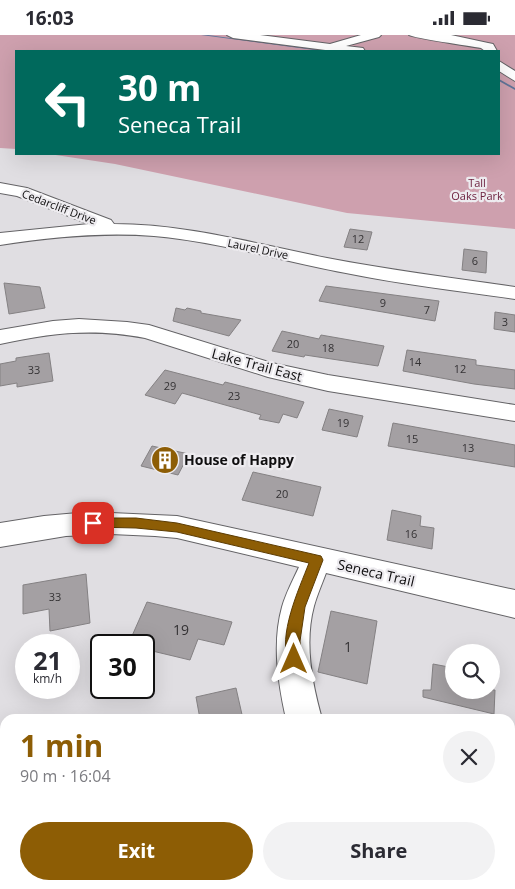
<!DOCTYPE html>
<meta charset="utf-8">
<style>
body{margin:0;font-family:"Open Sans",sans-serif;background:#f2f2f3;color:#2b2b33;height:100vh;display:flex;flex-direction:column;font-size:19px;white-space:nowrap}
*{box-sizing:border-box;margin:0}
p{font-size:16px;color:#7c7c81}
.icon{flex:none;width:28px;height:28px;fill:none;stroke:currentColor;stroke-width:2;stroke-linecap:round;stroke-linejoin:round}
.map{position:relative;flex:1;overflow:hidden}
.drawer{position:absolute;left:0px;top:679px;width:515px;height:176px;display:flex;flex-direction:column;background:#fff;border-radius:15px 15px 0 0;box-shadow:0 5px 20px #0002}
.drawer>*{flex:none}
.top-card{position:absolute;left:15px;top:15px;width:485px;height:105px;border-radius:0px;box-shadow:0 5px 20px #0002;background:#00695c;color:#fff;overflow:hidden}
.buttons{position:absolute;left:445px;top:609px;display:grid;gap:10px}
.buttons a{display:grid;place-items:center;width:55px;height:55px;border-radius:50%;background:#fff;box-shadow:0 5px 20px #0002;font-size:25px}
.speed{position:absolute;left:15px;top:599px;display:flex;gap:10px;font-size:25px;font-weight:700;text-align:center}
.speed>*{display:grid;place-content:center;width:65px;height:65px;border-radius:50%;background:#fff;box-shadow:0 5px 20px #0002;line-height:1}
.speed small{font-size:12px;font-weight:400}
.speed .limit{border:2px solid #111;border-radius:8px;background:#fff;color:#111}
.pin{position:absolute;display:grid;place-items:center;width:42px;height:42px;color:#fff;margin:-21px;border-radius:10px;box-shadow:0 2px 8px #0006}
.me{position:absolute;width:55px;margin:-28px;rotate:0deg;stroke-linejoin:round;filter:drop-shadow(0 0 4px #0008)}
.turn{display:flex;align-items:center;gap:18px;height:105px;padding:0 20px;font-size:22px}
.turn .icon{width:65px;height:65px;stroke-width:2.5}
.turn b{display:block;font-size:35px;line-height:42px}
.round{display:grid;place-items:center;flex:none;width:52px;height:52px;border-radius:26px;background:#f2f2f3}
.headline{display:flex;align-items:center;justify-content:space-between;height:85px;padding:0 20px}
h1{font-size:30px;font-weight:700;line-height:38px;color:#8d5d05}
.primary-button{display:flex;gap:10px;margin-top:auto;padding:10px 20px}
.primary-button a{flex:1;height:58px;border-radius:30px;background:#8d5d05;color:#fff;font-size:20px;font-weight:700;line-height:58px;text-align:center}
.primary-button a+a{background:#f2f2f3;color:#2b2b33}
.status{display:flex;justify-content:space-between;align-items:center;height:35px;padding:0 25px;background:#fff;direction:ltr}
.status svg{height:14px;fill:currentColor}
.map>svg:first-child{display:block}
.green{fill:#cea0ae}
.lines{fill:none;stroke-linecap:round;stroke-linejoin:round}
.stream{fill:#5f7498;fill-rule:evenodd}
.building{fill:#a4a0a3;stroke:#848183}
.minor-casing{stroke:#646366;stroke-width:2}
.minor{fill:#fff;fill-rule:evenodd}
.route{fill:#8d5d05;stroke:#5c3c03}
.labels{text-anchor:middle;stroke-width:4.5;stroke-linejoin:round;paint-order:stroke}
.far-park-label{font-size:11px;fill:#6e2240;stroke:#edebef}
.far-street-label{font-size:11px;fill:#0f0e0f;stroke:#edebef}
.number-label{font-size:11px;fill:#343234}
.street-label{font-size:14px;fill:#0f0e0f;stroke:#edebef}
.poi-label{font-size:14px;font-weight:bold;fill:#0f0e0f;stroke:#edebef;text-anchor:start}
.near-number-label{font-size:14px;fill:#343234}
</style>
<div class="status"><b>16:03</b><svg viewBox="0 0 49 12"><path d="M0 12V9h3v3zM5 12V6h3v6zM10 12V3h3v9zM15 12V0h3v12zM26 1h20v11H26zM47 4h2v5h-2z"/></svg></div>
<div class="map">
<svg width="515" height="854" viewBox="0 0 515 854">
<rect width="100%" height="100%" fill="#e0dee2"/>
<path class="green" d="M0,0h515v194l-168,-16 -232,-49 -66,-10h450v-103h-483v98l-16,-1z"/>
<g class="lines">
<path class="stream" d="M201,0h7l120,16h-6z
M499,44l16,9v2l-16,-9z"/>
</g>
<path class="building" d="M350,194l22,3 -5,18 -23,-3z
M464,214l23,3 -1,21 -24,-3z
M4,248l36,4 5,21 -36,6z
M326,251l113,15 -4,20 -116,-20z
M176,273l9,2 2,-2 14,3v2l40,7 -12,16 -56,-15z
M495,277l20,3v17l-21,-3z
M282,296l37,8 2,-4 63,11 -6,20 -73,-11 -1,2 -32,-6z
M407,315l69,10v5l39,5v19l-41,-5 -71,-13z
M49,318l4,28 -36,6v-4l-17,3v-22l16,-3v-3z
M165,335l58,15 2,-3 79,20 -7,16 -14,-4 -4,9 -20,-4 2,-4 -79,-22 -7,11 -30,-9z
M329,374l34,7 -6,21 -35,-7z
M393,388l122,22v22l-127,-21z
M152,411l37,8 -11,21 -37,-9z
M253,437l68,15 -8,29 -71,-16z
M392,475l29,6 -1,10 14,2 -2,21 -45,-9z
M86,539l4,49 -40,8 -1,-22 -26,5v-29z
M147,567l85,20 -8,23 -26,-6 -8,21 -46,-11v-4h-16z
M331,576l46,10 -10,63 -49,-12z
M433,629l21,4v22h41l-1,24 -71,-17v-7h8z
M236,653l7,31h-43l-4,-22z"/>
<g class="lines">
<g class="minor-casing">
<path id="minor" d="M227,0h33l70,9 31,-9h20l-2,2 -33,9 17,2 2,3h-32l-100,-13z
M409,0h42l37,8 5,1 4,7h-12l-4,-3c-11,-2 -68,-10 -72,-13z
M499,26l16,10v10l-16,-10z
M0,148l27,5 84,32 3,4c72,0 142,20 213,34 62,12 125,20 188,29v12c-55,-8 -110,-14 -164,-25 -66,-12 -130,-32 -197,-38 -51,-4 -103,1 -154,9v-12l89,-9 -72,-28 -17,-3z
M79,284l48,3 22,3 123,38 56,12 187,30v16l-187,-30 -60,-14 -123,-39c-54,-10 -92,-5 -145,6v-14l53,-9z
M89,477l88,4 338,74v28l-189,-45c-4,11 -9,22 -12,33 -10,37 -2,77 8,113h-36c-8,-36 -14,-76 -4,-112 4,-14 11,-27 17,-40l-122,-29 -22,-2 -44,-2 -45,2 -66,11v-24l44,-7z
M326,850h40l2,4h-42z"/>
</g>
<use href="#minor" class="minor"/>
</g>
<path class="route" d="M93,483h43l41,5 144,33 2,4 -18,47 -5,34 1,18 -2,4 -5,2 -5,-2c-12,-27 10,-74 20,-100l-132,-31 -41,-4 -43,-1 -4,-1 -2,-3 2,-4z"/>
<defs>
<g id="building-disc" transform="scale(1.4375)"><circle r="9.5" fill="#8d5d05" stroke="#edebef"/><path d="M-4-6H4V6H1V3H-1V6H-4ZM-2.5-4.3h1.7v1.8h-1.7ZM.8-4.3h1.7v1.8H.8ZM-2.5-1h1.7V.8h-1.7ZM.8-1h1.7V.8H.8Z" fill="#fff"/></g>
</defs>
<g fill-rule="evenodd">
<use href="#building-disc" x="165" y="425"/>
</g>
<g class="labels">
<g class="far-park-label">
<text x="477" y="152">Tall<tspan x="477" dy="13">Oaks Park</tspan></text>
</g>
<g class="far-street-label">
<text transform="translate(59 172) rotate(21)" y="4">Cedarcliff Drive</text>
<text transform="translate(258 214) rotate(12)" y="4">Laurel Drive</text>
</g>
<g class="number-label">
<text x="358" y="208">12</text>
<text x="475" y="230">6</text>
<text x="383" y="272">9</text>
<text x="427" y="279">7</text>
<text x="505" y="291">3</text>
<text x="293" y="313">20</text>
<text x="328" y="317">18</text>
<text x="415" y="331">14</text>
<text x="460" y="338">12</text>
<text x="34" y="339">33</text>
<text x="170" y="355">29</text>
<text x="234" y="365">23</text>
<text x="343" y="392">19</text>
<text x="412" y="408">15</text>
<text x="468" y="417">13</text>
<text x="282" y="463">20</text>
<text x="411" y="503">16</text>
<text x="55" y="566">33</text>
</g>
<g class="street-label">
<text transform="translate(257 330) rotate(15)" y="5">Lake Trail East</text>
<text transform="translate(376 538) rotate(13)" y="5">Seneca Trail</text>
</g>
<g class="poi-label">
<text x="184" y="430">House of Happy</text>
</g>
<g class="near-number-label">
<text x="181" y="600">19</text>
<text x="348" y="617">1</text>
</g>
</g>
</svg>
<div class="buttons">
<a><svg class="icon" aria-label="search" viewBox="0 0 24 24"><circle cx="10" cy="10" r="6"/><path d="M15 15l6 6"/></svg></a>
</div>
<div class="speed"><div>21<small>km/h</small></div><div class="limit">30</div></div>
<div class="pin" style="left:93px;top:488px;background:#d93025"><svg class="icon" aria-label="arrive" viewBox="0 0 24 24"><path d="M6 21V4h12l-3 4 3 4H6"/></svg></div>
<svg class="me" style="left:294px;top:624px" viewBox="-20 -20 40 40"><path d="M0-17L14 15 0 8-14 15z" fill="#8d5d05" stroke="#fff" stroke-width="4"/></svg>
<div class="top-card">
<div class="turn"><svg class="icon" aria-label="left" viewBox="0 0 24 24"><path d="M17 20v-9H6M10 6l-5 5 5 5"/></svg><div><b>30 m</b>Seneca Trail</div></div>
</div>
<section class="drawer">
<div class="headline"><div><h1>1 min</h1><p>90 m · 16:04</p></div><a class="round"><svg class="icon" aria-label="close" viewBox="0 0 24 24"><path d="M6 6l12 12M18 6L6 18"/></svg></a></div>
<div class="primary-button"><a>Exit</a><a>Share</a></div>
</section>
</div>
